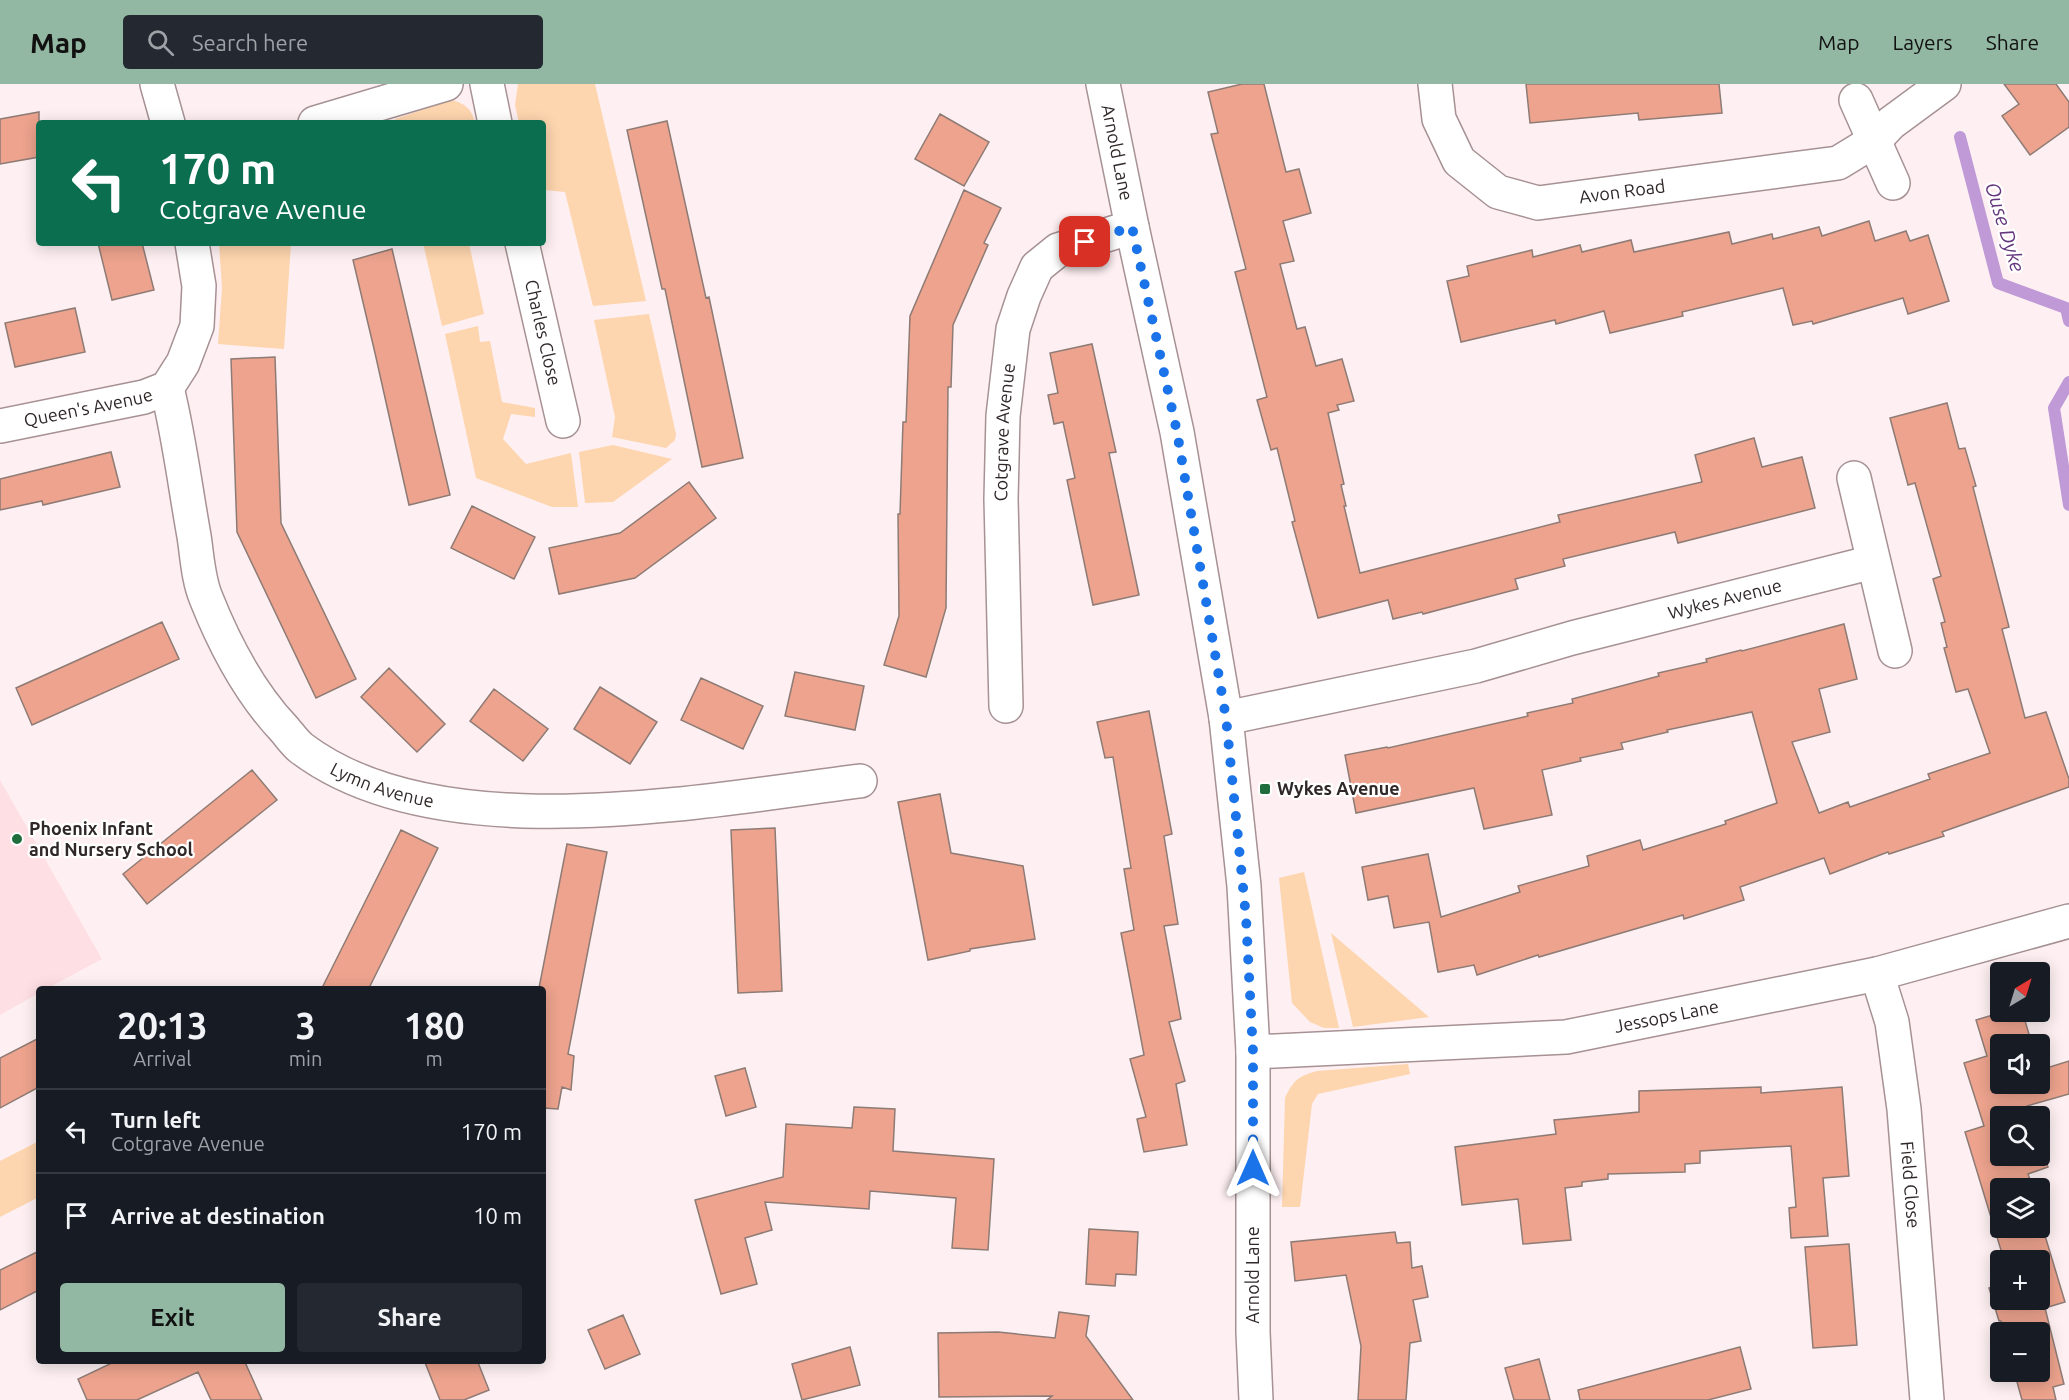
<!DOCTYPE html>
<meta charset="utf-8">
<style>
body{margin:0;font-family:Ubuntu,sans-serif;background:#242831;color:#f1f3f6;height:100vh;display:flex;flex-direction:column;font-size:22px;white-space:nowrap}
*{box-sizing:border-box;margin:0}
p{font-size:20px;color:#9ea1a6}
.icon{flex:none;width:33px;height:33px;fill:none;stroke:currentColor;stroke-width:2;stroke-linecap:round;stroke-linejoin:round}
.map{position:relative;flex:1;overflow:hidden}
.panel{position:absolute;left:36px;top:902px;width:510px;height:378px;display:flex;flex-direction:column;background:#171b24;border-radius:6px;box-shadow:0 3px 15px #0003}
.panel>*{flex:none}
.guide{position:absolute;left:36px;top:36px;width:510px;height:126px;border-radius:6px;box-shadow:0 3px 15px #0003;background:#0b6e4f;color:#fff;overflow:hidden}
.needle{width:39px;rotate:38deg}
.controls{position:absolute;left:1990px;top:878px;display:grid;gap:12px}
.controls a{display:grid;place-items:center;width:60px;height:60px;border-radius:6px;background:#171b24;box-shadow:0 3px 15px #0003;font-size:30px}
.pin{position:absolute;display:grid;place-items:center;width:51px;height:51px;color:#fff;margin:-26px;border-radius:12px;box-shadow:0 3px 9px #0006}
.me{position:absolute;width:66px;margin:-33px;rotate:0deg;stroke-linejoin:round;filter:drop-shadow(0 0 4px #0008)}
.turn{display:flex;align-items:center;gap:21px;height:126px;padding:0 24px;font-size:27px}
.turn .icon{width:78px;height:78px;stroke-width:2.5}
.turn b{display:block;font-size:42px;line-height:51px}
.eta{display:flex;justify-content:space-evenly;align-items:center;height:102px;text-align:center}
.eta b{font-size:36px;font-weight:600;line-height:42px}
.cta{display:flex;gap:12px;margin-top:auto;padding:12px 24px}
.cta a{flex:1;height:69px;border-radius:6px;background:#92b7a3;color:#111;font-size:24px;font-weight:600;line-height:69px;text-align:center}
.cta a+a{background:#242831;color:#f1f3f6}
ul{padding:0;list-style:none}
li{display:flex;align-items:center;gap:18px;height:84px;padding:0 24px;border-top:2px solid #363941}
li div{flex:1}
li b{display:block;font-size:22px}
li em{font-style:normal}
header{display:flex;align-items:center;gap:36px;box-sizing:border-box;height:84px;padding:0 30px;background:#92b7a3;color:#111}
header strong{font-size:28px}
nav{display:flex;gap:33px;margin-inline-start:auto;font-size:21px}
.search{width:420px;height:54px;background:#242831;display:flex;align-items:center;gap:15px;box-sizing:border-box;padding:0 21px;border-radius:6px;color:#9ea1a6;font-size:22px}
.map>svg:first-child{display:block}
.built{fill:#fedfe3}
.green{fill:#fdd5ae}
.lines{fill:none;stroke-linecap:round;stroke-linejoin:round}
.stream{stroke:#bf9ad7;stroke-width:12}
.building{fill:#eda38d;stroke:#8e7b75;stroke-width:1.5}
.street-casing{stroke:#a69194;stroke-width:36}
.secondary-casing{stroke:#a69194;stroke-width:36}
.street{stroke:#fff;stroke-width:33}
.secondary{stroke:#fff;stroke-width:33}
.route{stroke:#1a73e8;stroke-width:10;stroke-dasharray:0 18}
.poi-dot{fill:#1f6d3d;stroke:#fff;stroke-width:2}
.labels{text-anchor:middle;stroke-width:4.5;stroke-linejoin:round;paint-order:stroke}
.street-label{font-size:18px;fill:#2f2728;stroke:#fff}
.poi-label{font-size:18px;font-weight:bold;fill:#2f2728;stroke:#fff;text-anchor:start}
.water-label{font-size:20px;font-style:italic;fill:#64367e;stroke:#fff}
</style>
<header>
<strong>Map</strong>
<div class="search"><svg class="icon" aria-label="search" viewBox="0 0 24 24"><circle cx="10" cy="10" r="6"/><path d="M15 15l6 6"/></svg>Search here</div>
<nav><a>Map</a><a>Layers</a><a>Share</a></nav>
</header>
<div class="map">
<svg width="2069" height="1316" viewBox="0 0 2069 1316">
<rect width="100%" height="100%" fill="#fef0f2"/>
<path class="built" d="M0,696l102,179 -54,29h-9v5l-39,22z"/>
<path class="green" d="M518,0h77l51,217 -53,5 -28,-114 -22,-2v-67h-24l-4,-18z
M451,16c14,3 21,9 24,23h-79l-1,-4z
M219,159h72l-7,106 -66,-5 4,-56z
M423,159h46l15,71 -42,12z
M649,230l27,120 -1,6 -9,8 -54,-11 3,-20 -21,-97z
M478,242l2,16 10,-1 12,61 33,6v9l-24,-3 -8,25 23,25 45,-11 7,54h-26l-76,-29 -31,-144z
M613,361l59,14 -59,43 -28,1 -6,-51z
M1304,788l35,156h-15l-14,-6 -18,-19 -13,-125z
M1331,849l98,84 -76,10z
M1408,980l2,10 -92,20 -6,10 -12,103h-18l3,-109c8,-17 13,-22 32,-27z
M39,1057v56l-39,20v-56z"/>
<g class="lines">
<path class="stream" d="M1960,53l38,146 68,25 3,13
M2069,298l-15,26 15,97"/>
</g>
<path class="building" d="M1242,0h22l22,88 13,-3 12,44 -28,8 11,40 -14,3 17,65 8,-2 11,39 26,-7 12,42 -17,4 2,5 -11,3 16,71 -3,1 5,21h-2l16,67 200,-51 -2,-7 144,-33 -7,-27 59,-17 8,29 40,-10 13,51 -137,35 -3,-11 -112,27 2,7 -50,13 3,10 -95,25 -1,-2 -29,7 -5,-19 -70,18 -26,-96 3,-1 -18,-73 -6,2 -14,-50 10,-3 -32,-125 11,-3 -35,-135 7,-1 -10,-41z
M1526,0h193l3,29 -83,7 -1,-7 -108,10z
M2004,0h52l13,18v25l-39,28 -28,-39 17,-12z
M39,28v45l-39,7v-45z
M940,30l49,28 -25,44 -49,-27z
M667,37l39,177 3,-1 34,161 -41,9 -37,-178h-3l-35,-159z
M964,106l37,18 -17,35 4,2 -35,80 -2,62h-3l-2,221 -20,69 -42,-12 15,-49 -1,-102h2l3,-92h3l4,-106z
M1869,137l6,20 31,-10 4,10 18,-6 21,66 -41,13 -5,-16 -90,26 -1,-3 -19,4 -10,-37 -101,24 1,4 -73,17 -6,-22 -48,13 -1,-4 -94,22 -14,-61 22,-5 -2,-10 65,-16 1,7 47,-12 2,7 49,-12 3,12 95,-20 3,12 40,-10 1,5 46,-12 3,9z
M98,159h44l12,47 -42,10z
M392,165l58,246 -41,10 -34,-152 -22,-93z
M75,224l10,44 -70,15 -10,-44z
M1092,260l24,108 -7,1 30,142 -46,10 -26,-125 8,-2 -12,-56 -9,2 -6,-29 10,-2 -8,-40z
M275,273l6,166 75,156 -40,19 -79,-166 -6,-173z
M1947,319l12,46 6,-1 11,38 -3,1 36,140 -7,2 23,89 21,-6 23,67v8l-127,45 2,4 -55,18 -1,-2 -58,22 -6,-16 -84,29 4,13 -60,19 -1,-4 -144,42 -1,-2 -61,20 -3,-10 -36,7 -9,-50 -35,6 -6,-32 -20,4 -6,-33 66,-13 13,63 79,-25 -2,-6 71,-20 -2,-10 53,-16 3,10 83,-26 -1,-3 52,-18 -25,-91 -85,18 1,2 -47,11 2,6 -43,9 1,3 -39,9 10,45 -68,14 -10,-41 -118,25 -11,-58 42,-8 1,1 140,-32 -1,-3 46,-10 -1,-4 87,-23 -1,-3 49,-11 -1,-3 35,-9 1,1 102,-27 13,55 -38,10 11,43 -38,10 27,71 29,-11 2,5 80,-28 -2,-5 62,-21 -22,-64 -12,3 -12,-44 3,-1 -6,-24 4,-1 -12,-43 8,-3 -26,-93 -7,2 -18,-67z
M111,368l9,35 -77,18 -1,-4 -42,9v-31z
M689,398l27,36 -81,60 -76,16 -10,-46 71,-15z
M472,422l63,31 -21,42 -63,-31z
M162,538l17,37 -147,66 -16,-37z
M389,584l56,56 -28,28 -56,-55z
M795,588l69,14 -9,44 -70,-14z
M701,594l62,28 -20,43 -62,-29z
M600,603l57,35 -27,42 -56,-35z
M494,605l54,40 -25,32 -53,-40z
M1149,627l23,123 -8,2 14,88 -14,2 17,93 -12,3 16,59 -9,3 11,61 -43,7 -7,-33 9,-2 -16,-58 14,-4 -23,-122 13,-3 -10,-61 7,-1 -18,-111 -8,1 -8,-36z
M252,686l25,30 -130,104 -24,-30z
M940,710l11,59 72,13 12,73 -65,10v2l-42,9 -30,-158z
M775,744l7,163 -44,2 -7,-163z
M401,746l37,18 -53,108 -16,32h-47z
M567,760l40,8 -39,202 6,2 -3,34 -9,-3 -4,22 -15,-1v-120h-4z
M2006,927h16l10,33h-31v39h39v-13l29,-9v33l-42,12 3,10h-29v39h39v-11l8,23 -20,7 5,14h-32v39h39v-8l25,83 -20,6 19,76 -11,3 3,13h-34l-8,-29h26v-39h-36l-3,-11h-2l-10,-33 12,-4v15h39v-39h-36l-39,-128 19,-6 -20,-63 23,-7 -11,-36z
M39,954v49l-39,21v-50z
M745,984l11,39 -30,9 -11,-40z
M1761,1003v6l81,-6 7,89 -26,2 5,58 -37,2 -2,-30 7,-1 -5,-61 -91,5v12l-15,1v8l-77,2v5l-26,3v4l-17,2 6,52 -48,4 -5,-45 -56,6 -7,-58 101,-13 -2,-14 85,-8v-21z
M854,1023l41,2 -2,42 101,8 -6,91 -36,-2 4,-50 -86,-7 -1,18 -104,-7 7,28 -27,8 12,46 -36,10 -26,-94 88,-23 3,-53 66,4z
M1089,1145l49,3 -2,43 -20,-1 -1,12 -29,-2z
M1395,1148l2,11 13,-1 2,26 10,-2 6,31 -15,3 8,41 -11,2 -4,57h-48l3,-54 -15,-71 -51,6 -4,-39z
M1849,1160l8,101 -44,3 -8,-101z
M39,1167v39l-39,20v-40z
M1059,1228l30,4 -3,20 47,64h-86l5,-4 -113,1 -1,-64 60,-1 57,6z
M623,1231l17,39 -35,15 -17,-39z
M850,1263l10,38 -58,15 -10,-36z
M1740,1263l11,42 -43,11h-128l-2,-10z
M1539,1275l11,41h-36l-9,-32z
M118,1276h126l18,40h-51l-13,-28 -61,28h-50l-9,-21z
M424,1276h53l12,30 -25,10h-24z"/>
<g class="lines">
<g class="street-casing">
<g id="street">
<path d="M157,0l11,39"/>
<path d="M487,0l8,39"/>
<path id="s1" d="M1435,0l4,35 20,42 39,31 40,11 300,-40 36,-22 17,-18 53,-39"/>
<path d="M1856,16l37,83"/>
<path d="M315,39l131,-39"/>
<path id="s2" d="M522,159l41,178"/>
<path id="s3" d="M167,304c12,48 18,98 27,148 3,19 4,43 12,62 19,48 43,94 79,132 5,6 10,13 16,18 137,104 399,53 559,33"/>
<path id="s4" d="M0,342l144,-29 23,-9 16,-25 14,-37 2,-40 -7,-43"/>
<path d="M1854,394l41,173"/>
<path id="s5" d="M1006,622l-5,-207 2,-83 10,-87 11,-33 13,-29 21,-17 74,-23"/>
<path id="s6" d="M1226,634l250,-52 96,-28 301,-76"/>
<path id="s7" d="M1877,890l15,48 12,87 23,291"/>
<path id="s8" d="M1253,968l313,-15 311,-63 192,-53"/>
</g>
</g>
<g class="secondary-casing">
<g id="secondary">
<path id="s9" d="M1103,0l29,143 45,205 49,286 18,168 9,166v280l3,68"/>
</g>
</g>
<use href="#street" class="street"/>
<use href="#secondary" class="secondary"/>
</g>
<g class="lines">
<path class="route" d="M1085,158l47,-15 45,205 49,286 20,199 7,135v116"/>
</g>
<g class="poi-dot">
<rect x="1259" y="699" width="12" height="12" rx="3"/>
<circle cx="17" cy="755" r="6"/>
</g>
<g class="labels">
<g class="street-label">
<text dy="6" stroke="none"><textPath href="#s9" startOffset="70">Arnold Lane</textPath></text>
<text dy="6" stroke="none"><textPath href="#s1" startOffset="258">Avon Road</textPath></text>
<text dy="6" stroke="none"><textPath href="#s2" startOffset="92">Charles Close</textPath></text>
<text dy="6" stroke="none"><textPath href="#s4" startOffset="90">Queen's Avenue</textPath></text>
<text dy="6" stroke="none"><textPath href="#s5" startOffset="274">Cotgrave Avenue</textPath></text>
<text dy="6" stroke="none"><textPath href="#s6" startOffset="513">Wykes Avenue</textPath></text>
<text dy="6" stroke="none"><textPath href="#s3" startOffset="483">Lymn Avenue</textPath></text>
<text dy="6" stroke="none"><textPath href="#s8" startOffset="416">Jessops Lane</textPath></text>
<text dy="6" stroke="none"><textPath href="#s7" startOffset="214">Field Close</textPath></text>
<text transform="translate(1253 1191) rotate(-90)" y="6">Arnold Lane</text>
</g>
<g class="poi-label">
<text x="1277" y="711">Wykes Avenue</text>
<text x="29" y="751">Phoenix Infant<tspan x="29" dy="21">and Nursery School</tspan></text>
</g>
<g class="water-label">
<text transform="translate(2005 143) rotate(73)" y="7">Ouse Dyke</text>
</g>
</g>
</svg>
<div class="controls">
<a><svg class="needle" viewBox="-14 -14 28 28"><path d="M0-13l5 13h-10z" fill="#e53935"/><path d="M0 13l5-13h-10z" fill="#9ea1a6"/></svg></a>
<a><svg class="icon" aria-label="sound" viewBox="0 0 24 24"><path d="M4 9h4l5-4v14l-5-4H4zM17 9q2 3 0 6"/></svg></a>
<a><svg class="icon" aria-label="search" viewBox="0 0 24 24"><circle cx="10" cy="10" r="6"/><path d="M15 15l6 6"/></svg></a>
<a><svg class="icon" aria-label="layers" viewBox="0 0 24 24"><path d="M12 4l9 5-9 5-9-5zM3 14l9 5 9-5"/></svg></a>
<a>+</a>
<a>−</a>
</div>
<div class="pin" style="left:1085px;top:158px;background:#d93025"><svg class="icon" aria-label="arrive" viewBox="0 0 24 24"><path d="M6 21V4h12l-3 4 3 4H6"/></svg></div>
<svg class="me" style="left:1253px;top:1084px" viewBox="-20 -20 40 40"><path d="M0-17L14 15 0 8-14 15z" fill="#1a73e8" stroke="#fff" stroke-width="4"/></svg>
<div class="guide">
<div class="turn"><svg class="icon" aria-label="left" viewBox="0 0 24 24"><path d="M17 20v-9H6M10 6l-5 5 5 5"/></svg><div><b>170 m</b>Cotgrave Avenue</div></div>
</div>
<section class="panel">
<div class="eta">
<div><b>20:13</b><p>Arrival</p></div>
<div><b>3</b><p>min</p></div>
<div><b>180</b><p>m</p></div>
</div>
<ul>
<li><svg class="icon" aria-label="left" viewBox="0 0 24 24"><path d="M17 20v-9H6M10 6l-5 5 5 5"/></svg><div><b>Turn left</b><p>Cotgrave Avenue</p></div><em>170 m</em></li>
<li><svg class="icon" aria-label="arrive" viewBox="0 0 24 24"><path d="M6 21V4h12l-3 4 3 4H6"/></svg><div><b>Arrive at destination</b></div><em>10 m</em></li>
</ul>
<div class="cta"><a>Exit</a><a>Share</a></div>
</section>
</div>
